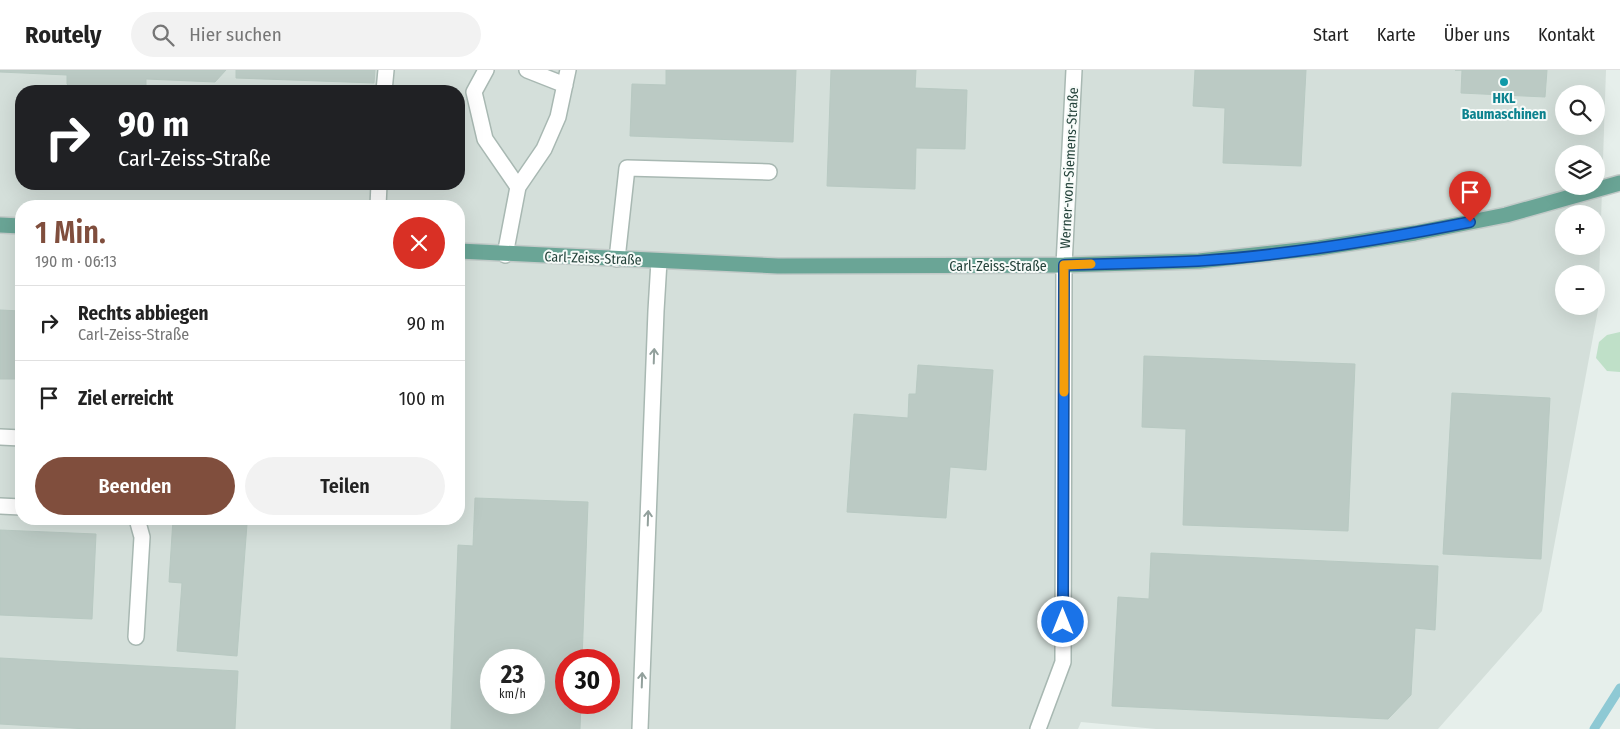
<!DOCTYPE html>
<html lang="de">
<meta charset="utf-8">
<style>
body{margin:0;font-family:"Fira Sans Condensed",sans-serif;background:#f2f2f2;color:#222;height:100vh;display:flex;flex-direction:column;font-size:19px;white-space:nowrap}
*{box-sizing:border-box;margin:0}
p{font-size:16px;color:#767676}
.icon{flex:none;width:28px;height:28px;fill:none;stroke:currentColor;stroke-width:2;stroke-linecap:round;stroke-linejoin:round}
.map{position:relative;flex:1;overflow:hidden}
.sheet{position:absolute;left:15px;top:130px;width:450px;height:325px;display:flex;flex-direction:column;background:#fff;border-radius:20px;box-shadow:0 5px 20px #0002}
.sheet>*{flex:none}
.top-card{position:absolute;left:15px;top:15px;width:450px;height:105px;border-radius:20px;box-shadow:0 5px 20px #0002;background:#202124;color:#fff;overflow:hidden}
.buttons{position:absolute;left:1555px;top:15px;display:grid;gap:10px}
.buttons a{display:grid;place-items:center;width:50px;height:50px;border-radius:50%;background:#fff;box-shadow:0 5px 20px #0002;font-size:25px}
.speed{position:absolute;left:480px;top:579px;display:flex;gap:10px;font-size:25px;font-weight:700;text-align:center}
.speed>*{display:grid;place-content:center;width:65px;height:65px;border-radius:50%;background:#fff;box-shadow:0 5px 20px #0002;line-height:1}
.speed small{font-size:12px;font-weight:400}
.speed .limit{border:8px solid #d22;background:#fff;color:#111}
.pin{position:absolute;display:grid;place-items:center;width:42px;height:42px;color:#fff;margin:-51px -21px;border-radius:50% 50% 50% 0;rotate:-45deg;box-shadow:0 0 5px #0007}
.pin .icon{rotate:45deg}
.me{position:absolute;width:55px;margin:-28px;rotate:0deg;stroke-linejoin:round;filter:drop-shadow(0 0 4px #0008)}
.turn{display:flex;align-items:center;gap:18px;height:105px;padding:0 20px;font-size:22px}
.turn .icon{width:65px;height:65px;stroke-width:2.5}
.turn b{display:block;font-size:35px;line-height:42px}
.round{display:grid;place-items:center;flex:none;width:52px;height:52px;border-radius:26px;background:#f2f2f2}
.head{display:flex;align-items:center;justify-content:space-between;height:85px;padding:0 20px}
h1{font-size:30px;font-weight:600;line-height:38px;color:#804e3d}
.action{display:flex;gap:10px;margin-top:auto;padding:10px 20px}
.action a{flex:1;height:58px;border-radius:30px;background:#804e3d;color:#fff;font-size:20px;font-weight:600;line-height:58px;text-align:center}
.action a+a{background:#f2f2f2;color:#222}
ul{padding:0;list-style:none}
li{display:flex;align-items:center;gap:15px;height:75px;padding:0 20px;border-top:1px solid #e0e0e0}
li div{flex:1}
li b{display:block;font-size:19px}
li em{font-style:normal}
header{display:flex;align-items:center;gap:30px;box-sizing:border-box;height:70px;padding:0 25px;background:#fff;border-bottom:1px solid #e0e0e0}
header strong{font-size:24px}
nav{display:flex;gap:28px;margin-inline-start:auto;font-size:18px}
.search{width:350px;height:45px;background:#f2f2f2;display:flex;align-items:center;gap:12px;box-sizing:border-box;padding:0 18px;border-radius:28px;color:#767676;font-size:19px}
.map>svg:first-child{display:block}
.built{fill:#d4dfda;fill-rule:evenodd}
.green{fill:#bfe0c8}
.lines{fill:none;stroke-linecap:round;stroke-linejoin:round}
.stream{stroke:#8ec9d4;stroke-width:9}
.building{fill:#bbcac4;stroke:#b8c9c2;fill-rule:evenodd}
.minor-casing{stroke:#a8b8b2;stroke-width:18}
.major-casing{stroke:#c2cac8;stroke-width:18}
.minor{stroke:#fff;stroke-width:15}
.major{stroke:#6aa596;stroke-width:15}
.oneway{stroke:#92a09c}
.route-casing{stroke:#114b97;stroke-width:12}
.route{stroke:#1a73e8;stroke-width:9}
.slow{stroke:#f59e0b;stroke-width:9}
.culture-dot{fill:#0f9aa8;stroke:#f7fbf9;stroke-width:2}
.labels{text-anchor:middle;stroke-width:4;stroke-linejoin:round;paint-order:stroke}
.culture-label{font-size:14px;font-weight:bold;fill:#0d838f;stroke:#f7fbf9}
.street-label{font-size:14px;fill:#24423a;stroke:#f7fbf9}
</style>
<header>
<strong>Routely</strong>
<div class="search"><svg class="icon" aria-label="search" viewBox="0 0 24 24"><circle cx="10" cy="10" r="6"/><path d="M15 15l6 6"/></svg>Hier suchen</div>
<nav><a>Start</a><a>Karte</a><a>Über uns</a><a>Kontakt</a></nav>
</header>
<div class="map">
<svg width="1620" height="659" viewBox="0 0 1620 659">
<rect width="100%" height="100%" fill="#e6efeb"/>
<path class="built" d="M0,0h1606l-8,240 -56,301 -104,118h-282l-75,-7 -3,7h-1078zM21,21h438v93h-438zM1564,24h32v32h-32zM1564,84h32v32h-32zM21,136h438v313h-438zM1564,144h32v32h-32zM1564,204h32v32h-32zM491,590h43v42h-43zM566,590h43v42h-43z"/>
<path class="green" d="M1620,262v40l-13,-1 -11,-13 3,-16 8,-7z"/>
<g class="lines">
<path class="stream" d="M1594,659l26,-41"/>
</g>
<path class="building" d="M0,0h226l-11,12 -69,-3v9l-3,3h-70l-6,-7v-9l-67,-3z
M236,0h139l-1,13 -138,-5z
M666,0h130l-3,72 -163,-6 2,-52 34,1z
M831,0h85l-1,18 52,2 -2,59 -49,-1 -1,41 -88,-3z
M1195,0h111l-5,96 -78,-3 2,-55 -32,-2z
M1455,0h92l-2,27 -84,-4 1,-23z
M0,240l21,1v68h-21z
M1144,286l211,8 -7,167 -165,-6 3,-96 -44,-2z
M918,295l75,5 -7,100 -36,-3 -4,51 -99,-6 7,-98 54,4 1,-24h7z
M1452,323l98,5 -9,161 -98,-5z
M475,428l113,4 -6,158h-16v42h15l-1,27h-129l7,-184 15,1zM491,590h43v42h-43z
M173,449l74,5 -10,132 -60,-5 5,-68 -13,-1z
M0,460l96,4 -4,85 -92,-4z
M1151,483l287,13 -3,64 -20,-2 -4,67 -23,24 -276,-13 6,-109 31,2z
M0,588l238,13 -3,58h-147l-88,-5z"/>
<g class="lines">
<g class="minor-casing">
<path id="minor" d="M486,0l-12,22 11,47 33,48
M527,0l38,15
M384,21l2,-21
M378,136l1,-22
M505,185l13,-68 26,-38 14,-32 10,-47
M617,189l10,-91 142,4
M0,367l21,1
M0,436l21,1
M136,567l6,-100 -5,-18
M640,659l16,-418 3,-50
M1038,659l25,-67 1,-397 10,-195"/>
</g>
<g class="major-casing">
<path id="major" d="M0,155l21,1
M459,181l319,15 286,-1 135,-4 120,-13 96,-15 91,-18 114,-32"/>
</g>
<use href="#minor" class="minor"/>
<use href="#major" class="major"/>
</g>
<defs><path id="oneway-shaft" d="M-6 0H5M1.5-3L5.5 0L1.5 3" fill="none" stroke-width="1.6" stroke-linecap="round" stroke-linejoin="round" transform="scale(1.25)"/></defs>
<g class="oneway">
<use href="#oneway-shaft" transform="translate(654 286) rotate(-88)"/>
<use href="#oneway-shaft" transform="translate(648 448) rotate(-88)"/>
<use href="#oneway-shaft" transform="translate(642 610) rotate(-88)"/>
</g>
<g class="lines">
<g class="route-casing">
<path id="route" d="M1063,552l1,-357c45,-1 89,-2 134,-4 91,-6 182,-21 272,-39"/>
</g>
<use href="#route" class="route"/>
<path class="slow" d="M1064,322v-127l27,-1"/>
</g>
<circle class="culture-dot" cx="1504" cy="12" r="5"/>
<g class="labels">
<g class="culture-label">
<text x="1504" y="33">HKL<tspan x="1504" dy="16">Baumaschinen</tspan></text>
</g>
<g class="street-label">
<text transform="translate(1069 98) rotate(-87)" y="5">Werner-von-Siemens-Straße</text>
<text transform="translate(593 188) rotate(2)" y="5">Carl-Zeiss-Straße</text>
<text x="998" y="201">Carl-Zeiss-Straße</text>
</g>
</g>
</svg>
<div class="buttons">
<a><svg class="icon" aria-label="search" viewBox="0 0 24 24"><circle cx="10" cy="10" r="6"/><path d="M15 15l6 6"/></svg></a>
<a><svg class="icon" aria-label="layers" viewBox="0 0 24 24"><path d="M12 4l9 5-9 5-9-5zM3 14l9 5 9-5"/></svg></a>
<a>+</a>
<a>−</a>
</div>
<div class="speed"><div>23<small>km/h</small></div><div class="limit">30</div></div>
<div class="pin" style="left:1470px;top:152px;background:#d93025"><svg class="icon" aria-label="arrive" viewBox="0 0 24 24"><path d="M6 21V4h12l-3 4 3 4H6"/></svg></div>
<svg class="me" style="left:1063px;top:552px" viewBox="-20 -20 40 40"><circle r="17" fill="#1a73e8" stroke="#fff" stroke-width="3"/><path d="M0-11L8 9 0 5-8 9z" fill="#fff"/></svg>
<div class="top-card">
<div class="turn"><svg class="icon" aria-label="right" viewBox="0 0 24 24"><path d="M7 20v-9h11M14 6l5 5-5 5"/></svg><div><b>90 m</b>Carl-Zeiss-Straße</div></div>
</div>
<section class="sheet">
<div class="head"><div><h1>1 Min.</h1><p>190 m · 06:13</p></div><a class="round" style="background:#d93025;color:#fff"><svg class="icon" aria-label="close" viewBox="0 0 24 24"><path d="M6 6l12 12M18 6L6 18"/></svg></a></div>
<ul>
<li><svg class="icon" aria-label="right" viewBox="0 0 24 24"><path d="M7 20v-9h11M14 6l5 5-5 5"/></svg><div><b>Rechts abbiegen</b><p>Carl-Zeiss-Straße</p></div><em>90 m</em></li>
<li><svg class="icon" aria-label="arrive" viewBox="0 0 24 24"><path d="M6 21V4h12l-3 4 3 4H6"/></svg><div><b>Ziel erreicht</b></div><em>100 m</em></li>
</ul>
<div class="action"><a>Beenden</a><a>Teilen</a></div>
</section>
</div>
